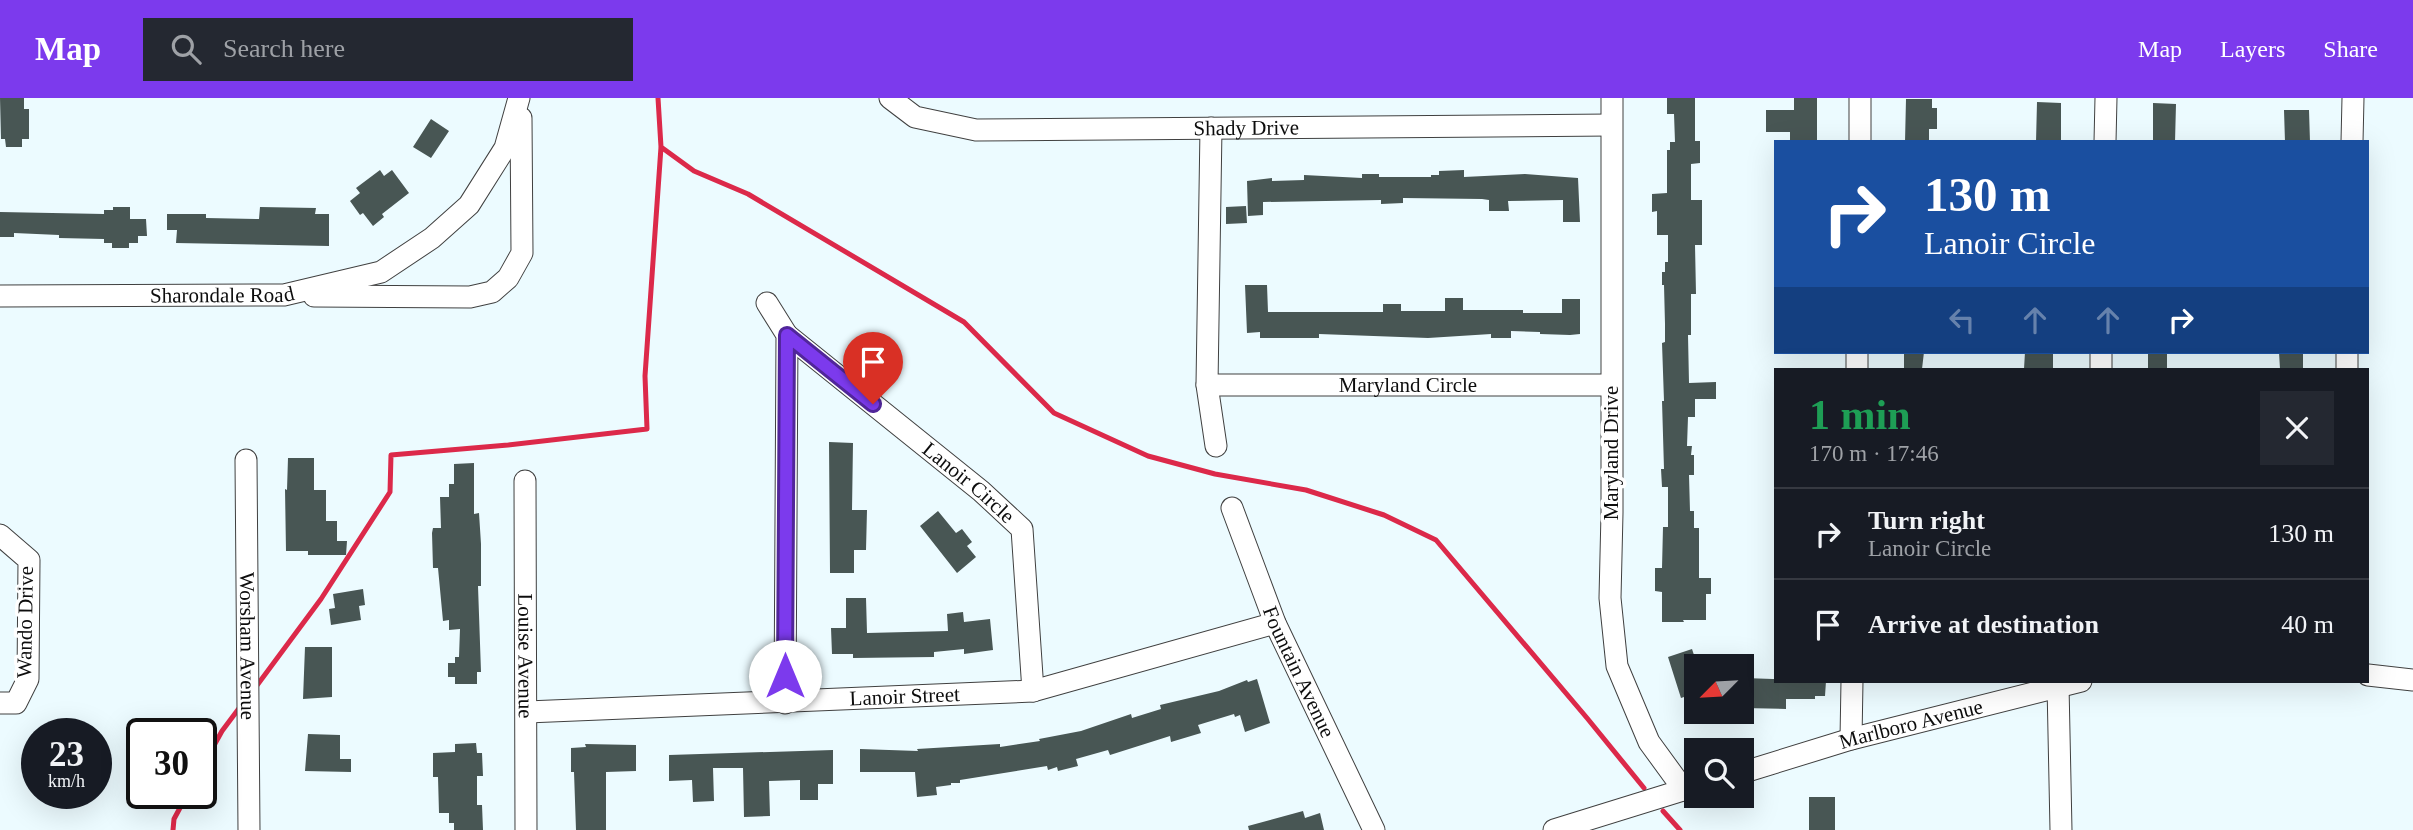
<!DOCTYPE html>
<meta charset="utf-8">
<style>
body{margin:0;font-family:"Times New Roman",serif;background:#242831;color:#f1f3f6;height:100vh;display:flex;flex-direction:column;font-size:26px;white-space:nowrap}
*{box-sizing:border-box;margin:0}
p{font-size:23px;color:#9ea1a6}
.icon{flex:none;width:38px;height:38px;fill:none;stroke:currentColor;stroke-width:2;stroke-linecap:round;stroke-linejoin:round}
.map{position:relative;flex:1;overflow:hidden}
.side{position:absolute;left:1774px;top:270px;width:595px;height:315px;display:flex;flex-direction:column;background:#171b24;border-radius:0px;box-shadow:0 7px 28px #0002}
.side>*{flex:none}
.hud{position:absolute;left:1774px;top:42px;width:595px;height:214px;border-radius:0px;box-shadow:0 7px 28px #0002;background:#1a4fa0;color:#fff;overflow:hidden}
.needle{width:46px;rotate:246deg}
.fabs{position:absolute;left:1684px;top:556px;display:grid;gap:14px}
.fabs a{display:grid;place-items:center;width:70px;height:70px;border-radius:0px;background:#171b24;box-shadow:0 7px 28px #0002;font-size:35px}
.speed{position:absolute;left:21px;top:620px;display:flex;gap:14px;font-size:35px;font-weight:700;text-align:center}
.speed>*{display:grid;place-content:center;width:91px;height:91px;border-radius:50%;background:#171b24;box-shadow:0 7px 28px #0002;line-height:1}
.speed small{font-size:18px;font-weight:400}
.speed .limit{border:4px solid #111;border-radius:10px;background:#fff;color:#111}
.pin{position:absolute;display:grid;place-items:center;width:60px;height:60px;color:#fff;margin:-72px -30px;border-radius:50% 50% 50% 0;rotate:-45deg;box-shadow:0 0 7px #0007}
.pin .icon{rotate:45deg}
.me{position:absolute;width:77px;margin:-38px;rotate:0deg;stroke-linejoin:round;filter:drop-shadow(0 0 5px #0008)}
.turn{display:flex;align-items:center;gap:24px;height:147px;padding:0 35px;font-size:32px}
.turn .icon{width:91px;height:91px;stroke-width:2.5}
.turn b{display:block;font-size:49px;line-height:60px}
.lanes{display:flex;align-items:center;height:66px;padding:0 35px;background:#0003;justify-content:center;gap:35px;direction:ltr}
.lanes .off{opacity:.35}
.round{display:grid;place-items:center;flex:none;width:74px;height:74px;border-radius:0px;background:#242831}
.headline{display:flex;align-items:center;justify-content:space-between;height:119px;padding:0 35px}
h1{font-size:42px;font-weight:700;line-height:52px;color:#1e9e55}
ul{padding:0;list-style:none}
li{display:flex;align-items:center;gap:21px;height:91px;padding:0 35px;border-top:2px solid #363941}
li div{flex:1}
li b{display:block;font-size:26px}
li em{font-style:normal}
header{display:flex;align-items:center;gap:42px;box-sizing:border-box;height:98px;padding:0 35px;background:#7c3aed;color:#fff}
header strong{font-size:33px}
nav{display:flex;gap:38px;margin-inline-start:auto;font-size:24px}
.search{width:490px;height:63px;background:#242831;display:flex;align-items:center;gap:18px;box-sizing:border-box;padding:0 24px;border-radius:0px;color:#9ea1a6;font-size:26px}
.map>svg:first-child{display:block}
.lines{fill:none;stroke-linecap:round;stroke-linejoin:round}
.stream{stroke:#dc294a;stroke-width:5}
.building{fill:#485654}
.minor-casing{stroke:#404040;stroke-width:23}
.minor{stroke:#fff;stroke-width:21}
.route-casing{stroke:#51269a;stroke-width:18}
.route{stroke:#7c3aed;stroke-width:12}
.labels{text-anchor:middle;stroke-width:7;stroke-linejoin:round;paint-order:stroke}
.street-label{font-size:21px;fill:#0d0d0d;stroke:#fff}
</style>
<header>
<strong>Map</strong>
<div class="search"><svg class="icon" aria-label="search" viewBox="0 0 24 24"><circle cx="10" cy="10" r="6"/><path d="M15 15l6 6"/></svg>Search here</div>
<nav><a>Map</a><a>Layers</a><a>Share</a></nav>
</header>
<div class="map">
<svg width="2413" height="732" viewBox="0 0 2413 732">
<rect width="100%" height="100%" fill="#ecfbff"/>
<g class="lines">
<path class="stream" d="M661,49l33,24 54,23 216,128 90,91 94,43 67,18 91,16 78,25 52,25 151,178 57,70
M255,590l66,-89 69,-107 1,-37 117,-10 139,-16 -2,-53 16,-229 -3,-49
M201,671l21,-38 18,-24
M1663,713l17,19
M173,732l1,-11 14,-26"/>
</g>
<path class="building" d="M0,0h24v11h5v30h-7v8h-16l-1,-8h-4z
M1667,0h28v43h5v22l-9,1v36h11v45h-7l1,49h-5v41h-3l1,48 27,-1v17h-21v18h-7l-1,29h5l-1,9h3v20h-5l1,36h4v17h5v50h12v16h-5v26h-23l1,2h-22v-30l-7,-1v-23h7l1,-41h5v-40h-6l-1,-18h3l-2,-68h2l-2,-58 3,-1v-18l-1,-39h-2v-13h3v-10h3v-27h-11v-24l-5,1v-18l15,-1v-43h3v-8h5l-1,-28h-7z
M1794,0h23v44h-27v-10h-24v-22h28z
M1906,1h26v9h5v21h-8v13h-24z
M2037,4l24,1v39h-25z
M2153,5l23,1 -1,38h-22z
M2284,12h25l1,32h-25z
M431,21l18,12 -18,27 -18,-11z
M380,72l4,6 8,-6 17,23 -27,21 2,3 -11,9 -10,-13 -3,2 -10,-14 10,-8 -4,-5z
M1464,72v7l61,-3 53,4 2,44h-17v-22l-55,1 1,10h-20v-11l-7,-1 -79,-1v5l-22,1v-4l-118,2v13l-15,1 -1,-35 25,-3v3l32,-1v-5l58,3v-4h17v3h52v-2h8v-4z
M1246,108l1,17 -21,1v-17z
M113,109h17v12h16l1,17h-9v7h-9v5h-17v-5h-8v-4l-45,-1v-3l-45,-2v4h-14v-25l104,2v-4h9z
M260,109l56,1 -1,6h14v32l-153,-3 1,-13h-10v-16h39v4l53,1z
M1245,187h22l1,27h115v-8h18v7h44v-13h18v12h60v3h39v-14h18v35l-10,1 -30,-1v-2l-29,-1v7h-20v-4l-63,4 -109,-4v4h-59v-6l-13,1z
M1904,254h20l-2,17h-18z
M2025,254h28v17h-29z
M2148,254h19v17h-19z
M2279,254h24v17h-23z
M829,344l24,1 -1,67h15l-1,40h-12v23h-24z
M288,360h26v32h12v31h11v20h10l-1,14h-38v-4h-22l-1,-62 2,1z
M474,365v51l5,-1 2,31v42h-3l3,86h-4v12h-22v-7h-7v-14h7v-6h4l1,-28 -11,1v-10l-6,1 -5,-53h-5l-1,-35 1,-5h8l-1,-31h9v-13h5v-20z
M938,413l18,22 6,-4 10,13 -5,4 9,11 -19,16 -37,-47z
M363,491l2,16 -6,1 2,14 -30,5 -2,-16 6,-1 -2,-14z
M846,500h20l1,35 81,-2 -1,-17 16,-2 1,10 26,-3 3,31 -29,4v-5l-30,3v5l-81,1v-4h-21l-1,-26h15z
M305,549h27v50l-29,2z
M1692,551l4,12v32l-15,5 -13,-41z
M1744,580l82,3 -1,15h-10v3h-29v10l-43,-1z
M1257,581l13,44 -25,9 -5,-17 -5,2 -1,-3 -36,11 3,8 -30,9 -1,-6 -60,19 -2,-5 -32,9 2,7 -20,5 -1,-4 -9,3 -1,-4 -87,14v3h-9v2l-15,2 1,8 -20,2 -2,-25h-55v-23l58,2 -1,-2 83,-5v3l40,-6 -1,-2 42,-8 50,-17 1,4 29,-9 -1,-4 59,-14 28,-11 1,2z
M308,636l32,1v24h11v13l-46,-1z
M476,645l1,10h5l1,23h-6v29h5l1,25h-29v-7h-5v-10h-10l-1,-36h-5v-24l22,-1v-8z
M585,646l51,1v26l-30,1v58h-30l-2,-58h-3v-24l15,-1z
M833,652v34h-15v16h-18v-20l-31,1 1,35 -26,1 -1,-49h-30l1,33 -21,1 -1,-22 -23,1v-26z
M1809,699h26v33h-26z
M1303,713l2,7 15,-5 4,17h-75l-1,-4z"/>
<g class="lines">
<g class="minor-casing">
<g id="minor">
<path id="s1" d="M890,0l25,19 61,13 635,-5"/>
<path d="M1612,0v415l-2,85 7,68 32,76 35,48"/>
<path d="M1211,30l-4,257 9,61"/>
<path d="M1860,44v-44"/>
<path d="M2105,44l1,-44"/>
<path d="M2352,44l1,-44"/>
<path id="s2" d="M0,198l284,-1 97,-23 51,-34 37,-33 36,-57 14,-50"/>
<path d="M314,198l156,1 22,-5 16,-14 14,-25 -1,-135"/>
<path d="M767,205l20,32 -2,368"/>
<path id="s3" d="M787,237l194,156 41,38 11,162"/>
<path d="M2101,254v17"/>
<path d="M1857,271v-17"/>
<path d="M2347,271v-17"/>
<path id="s4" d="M1207,287h404"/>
<path id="s5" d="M246,362l3,370"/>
<path id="s6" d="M525,383l1,349"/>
<path id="s7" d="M1232,410l43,115 99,207"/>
<path d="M0,437l29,25 -1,119 -12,24h-16"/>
<path d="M2368,577l45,5"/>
<path d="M2058,587l3,145"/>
<path id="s8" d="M527,614l506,-21 242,-68"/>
<path d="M1851,641l1,-58"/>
<path id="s9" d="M1741,675l110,-34 230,-58"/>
<path d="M1554,732l142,-44"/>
</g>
</g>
<use href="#minor" class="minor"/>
</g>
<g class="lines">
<g class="route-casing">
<path id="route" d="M785,578l2,-341 86,69"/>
</g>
<use href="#route" class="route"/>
</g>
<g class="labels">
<g class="street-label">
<text dy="7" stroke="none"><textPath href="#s1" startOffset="364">Shady Drive</textPath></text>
<text dy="7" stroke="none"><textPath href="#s2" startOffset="222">Sharondale Road</textPath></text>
<text dy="7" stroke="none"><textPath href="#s4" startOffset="201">Maryland Circle</textPath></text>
<text transform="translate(1611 355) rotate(-90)" y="7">Maryland Drive</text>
<text dy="7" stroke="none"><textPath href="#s3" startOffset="234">Lanoir Circle</textPath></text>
<text transform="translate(25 524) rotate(-89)" y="7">Wando Drive</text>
<text dy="7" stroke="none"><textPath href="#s5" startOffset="186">Worsham Avenue</textPath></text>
<text dy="7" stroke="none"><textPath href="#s6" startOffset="175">Louise Avenue</textPath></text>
<text dy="7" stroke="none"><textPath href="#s7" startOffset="177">Fountain Avenue</textPath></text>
<text dy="7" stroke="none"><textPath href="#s8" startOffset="378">Lanoir Street</textPath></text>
<text dy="7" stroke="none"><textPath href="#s9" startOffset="177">Marlboro Avenue</textPath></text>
</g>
</g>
</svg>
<div class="fabs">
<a><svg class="needle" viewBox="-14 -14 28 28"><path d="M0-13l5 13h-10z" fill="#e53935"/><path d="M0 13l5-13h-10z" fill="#9ea1a6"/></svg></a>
<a><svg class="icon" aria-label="search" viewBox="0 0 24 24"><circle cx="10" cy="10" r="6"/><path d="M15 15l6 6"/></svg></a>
</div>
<div class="speed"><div>23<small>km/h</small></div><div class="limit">30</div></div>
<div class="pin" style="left:873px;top:306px;background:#d93025"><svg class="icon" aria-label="arrive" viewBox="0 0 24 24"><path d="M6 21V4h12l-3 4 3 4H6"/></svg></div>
<svg class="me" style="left:785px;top:578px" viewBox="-20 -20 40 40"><circle r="19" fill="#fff"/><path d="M0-13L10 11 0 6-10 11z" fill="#7c3aed"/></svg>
<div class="hud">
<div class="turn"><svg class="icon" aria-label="right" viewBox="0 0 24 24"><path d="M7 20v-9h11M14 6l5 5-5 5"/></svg><div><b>130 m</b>Lanoir Circle</div></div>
<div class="lanes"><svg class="icon off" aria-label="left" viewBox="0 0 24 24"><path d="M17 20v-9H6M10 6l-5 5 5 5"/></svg><svg class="icon off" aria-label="ahead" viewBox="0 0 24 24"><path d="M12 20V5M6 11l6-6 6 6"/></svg><svg class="icon off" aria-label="ahead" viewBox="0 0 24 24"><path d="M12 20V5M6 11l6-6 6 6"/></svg><svg class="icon" aria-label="right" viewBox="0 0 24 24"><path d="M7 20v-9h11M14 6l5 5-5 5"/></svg></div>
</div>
<section class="side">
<div class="headline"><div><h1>1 min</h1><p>170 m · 17:46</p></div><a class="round"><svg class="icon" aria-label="close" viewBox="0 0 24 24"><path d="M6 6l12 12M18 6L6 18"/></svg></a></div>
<ul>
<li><svg class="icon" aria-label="right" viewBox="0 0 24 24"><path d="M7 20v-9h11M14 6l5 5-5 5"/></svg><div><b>Turn right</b><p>Lanoir Circle</p></div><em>130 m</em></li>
<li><svg class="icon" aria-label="arrive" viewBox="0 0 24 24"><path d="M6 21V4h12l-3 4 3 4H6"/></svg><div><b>Arrive at destination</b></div><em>40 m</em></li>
</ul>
</section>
</div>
